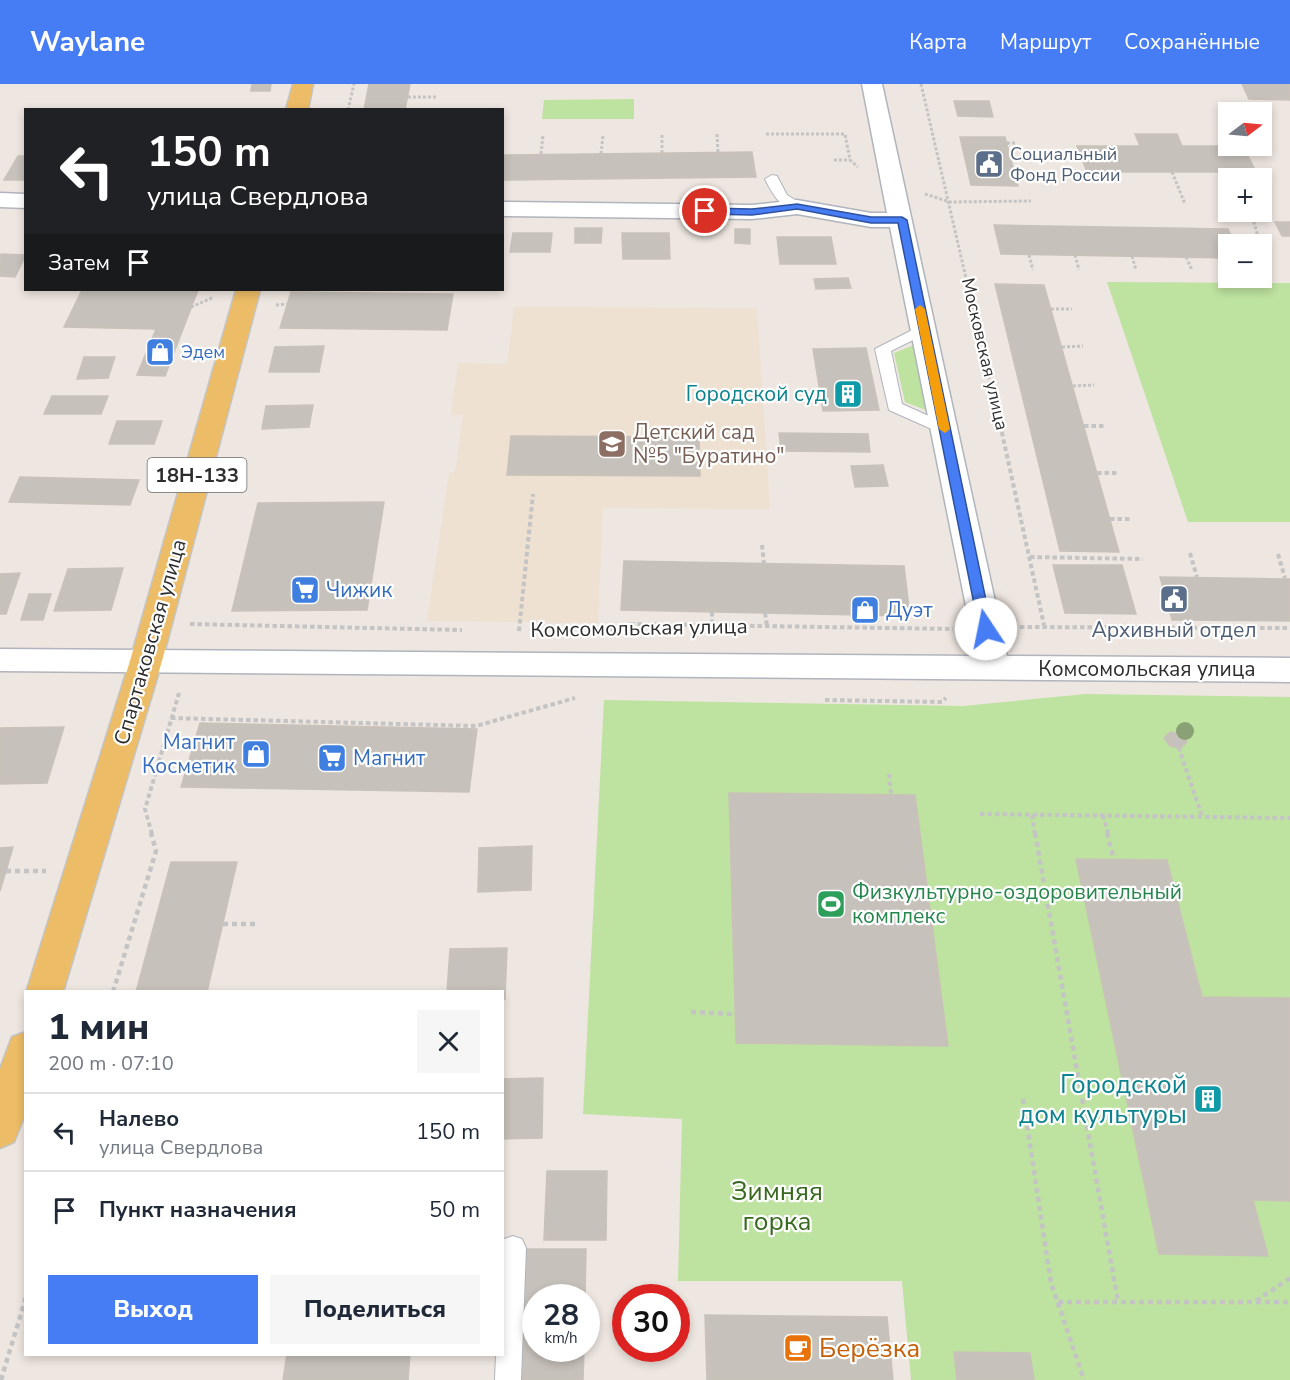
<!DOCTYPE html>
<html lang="ru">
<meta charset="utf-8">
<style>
body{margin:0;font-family:"Nunito Sans",sans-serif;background:#f6f6f7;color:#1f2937;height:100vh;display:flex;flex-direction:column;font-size:22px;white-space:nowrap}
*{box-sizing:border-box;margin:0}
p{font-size:20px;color:#747a83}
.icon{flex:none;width:33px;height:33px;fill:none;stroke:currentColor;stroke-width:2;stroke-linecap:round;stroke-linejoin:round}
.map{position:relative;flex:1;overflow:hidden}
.panel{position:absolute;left:24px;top:906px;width:480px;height:366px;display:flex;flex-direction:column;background:#fff;border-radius:0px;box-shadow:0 3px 9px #0003}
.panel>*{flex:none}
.hud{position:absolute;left:24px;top:24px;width:480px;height:183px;border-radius:0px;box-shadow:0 3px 9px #0003;background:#202124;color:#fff;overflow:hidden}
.needle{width:39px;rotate:74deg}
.controls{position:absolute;left:1218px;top:18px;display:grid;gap:12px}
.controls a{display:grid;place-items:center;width:54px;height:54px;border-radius:0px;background:#fff;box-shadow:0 3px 9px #0003;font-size:30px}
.speed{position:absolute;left:522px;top:1200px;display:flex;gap:12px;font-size:30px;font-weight:700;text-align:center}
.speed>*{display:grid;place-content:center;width:78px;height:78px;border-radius:50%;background:#fff;box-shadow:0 3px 9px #0003;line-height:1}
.speed small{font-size:15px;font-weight:400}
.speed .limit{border:9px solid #d22;background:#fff;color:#111}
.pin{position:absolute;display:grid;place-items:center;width:51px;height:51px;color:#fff;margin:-26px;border:3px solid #fff;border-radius:50%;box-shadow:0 2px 6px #0007}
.me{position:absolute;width:66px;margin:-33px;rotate:349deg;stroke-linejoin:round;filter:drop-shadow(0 0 4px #0008)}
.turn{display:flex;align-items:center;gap:21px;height:126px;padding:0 24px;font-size:27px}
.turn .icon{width:78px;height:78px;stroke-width:2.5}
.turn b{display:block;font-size:42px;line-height:51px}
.then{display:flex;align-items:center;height:57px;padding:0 24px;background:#0003;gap:12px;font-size:22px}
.round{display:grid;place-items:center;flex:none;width:63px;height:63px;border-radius:0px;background:#f6f6f7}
.headline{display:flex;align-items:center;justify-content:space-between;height:102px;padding:0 24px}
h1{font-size:36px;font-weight:800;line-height:45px}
.cta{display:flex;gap:12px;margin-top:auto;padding:12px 24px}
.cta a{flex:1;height:69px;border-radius:0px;background:#477df4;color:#fff;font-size:24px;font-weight:800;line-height:69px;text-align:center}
.cta a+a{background:#f6f6f7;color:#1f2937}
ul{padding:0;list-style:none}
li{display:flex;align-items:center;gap:18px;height:78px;padding:0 24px;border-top:2px solid #e0e1e3}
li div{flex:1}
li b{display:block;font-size:22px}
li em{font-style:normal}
header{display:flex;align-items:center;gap:36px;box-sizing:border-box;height:84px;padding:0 30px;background:#477df4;color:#fff}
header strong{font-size:28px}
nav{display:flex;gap:33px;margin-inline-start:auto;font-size:21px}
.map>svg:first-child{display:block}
.education{fill:#eee1d1}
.green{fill:#bee29f}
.building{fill:#c7c1bb;stroke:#c9c2b9;stroke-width:1.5}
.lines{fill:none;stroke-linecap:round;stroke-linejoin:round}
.service-casing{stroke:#b0b4bd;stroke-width:2}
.minor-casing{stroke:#b0b4bd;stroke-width:3}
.primary-casing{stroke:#c4c4c4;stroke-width:3}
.path-far2{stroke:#c4c4c4;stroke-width:3;stroke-dasharray:3 2;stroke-linecap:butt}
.path-far1{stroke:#c4c4c4;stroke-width:4;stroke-dasharray:4.5 3;stroke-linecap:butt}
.path{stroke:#c4c4c4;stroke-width:4.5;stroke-dasharray:5 4;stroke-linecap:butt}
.service{fill:#fff;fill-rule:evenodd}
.minor{fill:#fff;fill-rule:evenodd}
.primary{fill:#edbc66;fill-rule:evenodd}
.tree{fill:#89a175}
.route{fill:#477df4;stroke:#2e519f;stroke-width:1.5}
.slow{fill:#f59e0b}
.labels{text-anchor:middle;stroke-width:4.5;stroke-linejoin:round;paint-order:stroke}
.far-service-label{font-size:18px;fill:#4e5e75;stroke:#fff;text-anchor:start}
.far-shop-label{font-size:18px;fill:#366cbe;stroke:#fff;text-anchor:start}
.far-street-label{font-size:18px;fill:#2d2d2d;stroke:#fff}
.shield{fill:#fff;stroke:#6c6c6c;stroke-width:1.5}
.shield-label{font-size:20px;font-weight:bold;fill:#2d2d2d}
.culture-label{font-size:21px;fill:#0d838f;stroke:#fff;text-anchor:end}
.education-label{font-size:21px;fill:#785e54;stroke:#fff;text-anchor:start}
.shop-label{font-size:21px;fill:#366cbe;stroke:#fff;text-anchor:start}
.street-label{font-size:21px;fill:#2d2d2d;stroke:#fff}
.service-label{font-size:21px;fill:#4e5e75;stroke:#fff}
.leisure-label{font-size:21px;fill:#27864d;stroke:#fff;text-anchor:start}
.near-culture-label{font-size:26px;fill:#0d838f;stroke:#fff;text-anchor:end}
.near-park-label{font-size:26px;fill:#37691e;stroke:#fff}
.near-food-label{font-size:26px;fill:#c56008;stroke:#fff;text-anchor:start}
</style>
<header>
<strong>Waylane</strong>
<nav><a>Карта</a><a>Маршрут</a><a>Сохранённые</a></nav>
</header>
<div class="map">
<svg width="1290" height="1296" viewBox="0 0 1290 1296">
<rect width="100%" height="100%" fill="#eee6e0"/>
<path class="education" d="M514,223l243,1 13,201 -167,-1 -5,115 -171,-2 22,-148 6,-1 8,-57h-12l7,-52 49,1z"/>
<path class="green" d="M634,15v20h-92l2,-19z
M1107,198l183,1v239h-102z
M914,261l14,66 -23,-9 -11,-49z
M1086,610l204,3v683h-379l-9,-99h-224l4,-162 -99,-5 21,-414 359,6z"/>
<path class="building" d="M252,0h19l-1,7h-19z
M369,0h41l-5,26h-41z
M369,0h41l-5,26h-41z
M1242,0h48v16l-41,-1z
M954,17h35l4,16 -35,-1z
M1135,50h42l5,12h61l13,26h-169l-10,-26h63z
M960,53h45l13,49 -47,-1z
M752,68l4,25 -254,3v-25z
M18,72h8v24h-22z
M1275,138h15v14h-8z
M994,141l234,4 7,15h-7v14l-227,-4z
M575,144h13v15h-13z
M588,144h14l-1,15h-13z
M735,145h15v15l-15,-1z
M513,149h39l-2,19h-40z
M622,149h47l1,26h-47z
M777,153h54l5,27h-56z
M1,170l25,1 -11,22 -15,-1z
M848,194l3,10 -35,1 -2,-10z
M995,200l49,1 75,267 -59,-1z
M82,206h116l-33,86 -28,-1 19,-46 -92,-2z
M291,208l162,2 -6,36 -167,-2z
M324,262l-5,26h-50l6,-25z
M866,264l13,62 -56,1 -10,-62z
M84,273h31l-7,21 -31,1z
M52,312h56l-7,18h-57z
M313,321l-4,22 -47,2 4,-23z
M117,337h45l-8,23h-45z
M779,349l89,1 2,18 -89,-1z
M511,352l188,1 1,39 -193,-1z
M883,381l5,21 -33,1 -4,-21z
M20,393l119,3 -9,25 -121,-3z
M384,418l-17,108 -135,1 26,-108z
M624,477l280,5 6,50 -289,-6z
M1053,481h69l14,49 -71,-1z
M123,484l-12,42 -57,1 14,-42z
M20,489l-14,41h-6v-40z
M1160,493l130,2v42l-118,-1z
M29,510h22l-8,26h-22z
M200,639l277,6 -8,63 -288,-5z
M64,643l-17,56 -47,1v-56z
M1170,648l12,2 5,8 -6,6 -11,-2 -6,-8z
M729,709l186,2 33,251 -212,-3z
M532,762l-1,44 -53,2 1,-44z
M13,763l-7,24 -6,20v-43z
M1076,775l91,1 35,137 88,1v203l-37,-1 15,56 -109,-2z
M171,778h66l-30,130h-71z
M507,864l-2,51h-3v-7h-55l3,-43z
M543,994l-1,60 -40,1v-60z
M547,1087h60l-1,69h-62z
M525,1165h61l-1,49h-49v50h48l-1,32h-65z
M705,1231l182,2 6,63h-186z
M954,1268l76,1 4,27h-77z
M287,1270h123l-2,26h-125z"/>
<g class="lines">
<g class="service-casing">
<path id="service" d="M772,91l5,1 10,19 15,9v6c-19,4 -30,-17 -37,-31z
M924,240l8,5 -3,3 -38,19 11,53 49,22 2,4 -2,4 -6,1 -56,-25 -14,-61z
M513,1152l9,3 4,9 -5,132h-26l1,-26h6v-111l2,-4z"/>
</g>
<g class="minor-casing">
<path id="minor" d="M862,0h20l125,572 283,2v24l-1290,-11v-22l976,7 -86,-429h-19l-74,-13 -45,5 -250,-3v-14l250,3 45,-5 74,13h16z
M0,109l26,1v14l-26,-1z"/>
</g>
<g class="primary-casing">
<path id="primary" d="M293,0h20l-5,26h-22z
M236,206h24l-98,371 -99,331 -37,1 104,-332z
M26,948v80l-12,30 -14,6v-79l12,-32z"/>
</g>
<path class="path-far2" d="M921,0l76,328
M408,13h28
M348,26l6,-26
M717,50l1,18
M766,50h79l5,26 8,7
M662,51v18
M1007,59h8
M541,70l2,-19
M601,70l2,-19
M834,76h16
M1172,88l13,32
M925,110l25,8 81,-1
M1251,128l9,32
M1262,166l5,21
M1029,171l4,15
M1075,171l4,15
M1132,172l4,14
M1186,173l6,13
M276,221l11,-1
M191,223l23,-10
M1051,225h21
M1062,263l21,-1
M1073,302l21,-1"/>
<path class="path-far1" d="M997,326l47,215
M1084,342h21
M1097,389h22
M1110,435h22
M762,461l2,19
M1190,469l7,24
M1278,470l7,24
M1030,473l113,2
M712,528v13
M765,529l2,13
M190,540l272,6
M1020,543l270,1
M519,547l14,-137
M601,548l30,-8 322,5
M825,616l117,2 4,-4
M171,634l305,8 99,-28
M1176,656l26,76
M889,690l2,21
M980,730l310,4
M1032,731l3,19
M1103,731l5,19
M152,750l-7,-25 34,-116"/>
<path class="path" d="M1035,749l83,469
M1107,749l7,27
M6,787h40
M223,840h35
M113,908l43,-141 -5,-18
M691,928l44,2
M1023,1015l28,184 33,97
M1256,1217l34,-23
M1058,1218h232
M1,1296l25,-83"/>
<use href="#service" class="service"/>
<use href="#minor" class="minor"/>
<use href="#primary" class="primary"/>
</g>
<circle class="tree" cx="1185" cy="647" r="9"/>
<path class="route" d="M797,120l74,13h31l5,3 85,409 -2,3h-9l-2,-3 -81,-406h-27l-74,-14 -45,6 -47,-1 -5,-3 5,-3 47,1z"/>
<path class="slow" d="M920,221l5,4 25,120 -5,4 -6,-4 -24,-120z"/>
<defs>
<g id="civic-square" transform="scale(1.5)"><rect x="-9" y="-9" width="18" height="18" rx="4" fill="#5c6f8a" stroke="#fff"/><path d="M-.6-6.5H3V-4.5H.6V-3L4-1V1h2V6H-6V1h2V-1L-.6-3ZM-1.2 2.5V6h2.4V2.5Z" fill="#fff"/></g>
<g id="shop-square" transform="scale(1.5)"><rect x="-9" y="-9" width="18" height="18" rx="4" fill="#3f7fe0" stroke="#fff"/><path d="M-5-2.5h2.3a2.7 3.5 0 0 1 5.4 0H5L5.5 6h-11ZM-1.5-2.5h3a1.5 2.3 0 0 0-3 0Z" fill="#fff"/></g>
<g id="building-square" transform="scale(1.5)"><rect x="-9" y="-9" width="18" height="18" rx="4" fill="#0f9aa8" stroke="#fff"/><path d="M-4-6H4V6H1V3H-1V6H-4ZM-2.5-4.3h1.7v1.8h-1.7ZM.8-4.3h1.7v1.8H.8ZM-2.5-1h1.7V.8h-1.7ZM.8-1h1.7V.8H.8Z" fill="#fff"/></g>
<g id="school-square" transform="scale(1.5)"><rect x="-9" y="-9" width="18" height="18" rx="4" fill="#8d6e63" stroke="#fff"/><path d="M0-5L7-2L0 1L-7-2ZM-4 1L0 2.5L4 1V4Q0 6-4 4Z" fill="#fff"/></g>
<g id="supermarket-square" transform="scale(1.5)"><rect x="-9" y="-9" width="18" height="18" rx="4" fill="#3f7fe0" stroke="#fff"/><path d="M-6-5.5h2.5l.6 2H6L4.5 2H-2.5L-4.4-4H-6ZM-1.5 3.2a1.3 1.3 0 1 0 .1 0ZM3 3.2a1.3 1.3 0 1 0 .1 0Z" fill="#fff"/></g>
<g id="stadium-square" transform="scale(1.5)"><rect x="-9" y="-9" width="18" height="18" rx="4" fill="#2e9e5b" stroke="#fff"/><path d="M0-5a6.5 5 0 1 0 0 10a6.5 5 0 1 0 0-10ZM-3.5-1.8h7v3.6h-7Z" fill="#fff"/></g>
<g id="cafe-square" transform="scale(1.5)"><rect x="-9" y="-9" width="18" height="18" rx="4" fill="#e8710a" stroke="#fff"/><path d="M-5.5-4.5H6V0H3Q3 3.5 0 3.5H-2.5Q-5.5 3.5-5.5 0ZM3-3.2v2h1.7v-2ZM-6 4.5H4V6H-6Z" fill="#fff"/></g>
</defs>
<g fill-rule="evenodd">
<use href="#civic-square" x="989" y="80"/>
<use href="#shop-square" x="160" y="268"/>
<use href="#building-square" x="848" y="310"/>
<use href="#school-square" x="612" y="360"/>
<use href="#supermarket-square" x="305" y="506"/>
<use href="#civic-square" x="1174" y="515"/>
<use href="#shop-square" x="865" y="526"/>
<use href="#shop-square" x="256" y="670"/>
<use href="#supermarket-square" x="332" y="674"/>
<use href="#stadium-square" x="831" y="820"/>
<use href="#building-square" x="1208" y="1015"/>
<use href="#cafe-square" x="798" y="1264"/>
</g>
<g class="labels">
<g class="far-service-label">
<text x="1010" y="76">Социальный<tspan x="1010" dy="21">Фонд России</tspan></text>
</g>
<g class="far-shop-label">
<text x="181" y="274">Эдем</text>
</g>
<g class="far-street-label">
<text transform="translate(985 270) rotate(77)" y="6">Московская улица</text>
</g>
<rect class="shield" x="147.5" y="374" width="99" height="34" rx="4.5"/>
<g class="shield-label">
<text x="197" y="398">18Н-133</text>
</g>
<g class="culture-label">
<text x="827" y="317">Городской суд</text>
</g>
<g class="education-label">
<text x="633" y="355">Детский сад<tspan x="633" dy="24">№5 "Буратино"</tspan></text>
</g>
<g class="shop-label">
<text x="326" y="513">Чижик</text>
<text x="886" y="533">Дуэт</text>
<text x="235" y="665" text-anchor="end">Магнит<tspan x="235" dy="24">Косметик</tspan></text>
<text x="353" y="681">Магнит</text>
</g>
<g class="street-label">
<text transform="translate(639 544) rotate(-1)" y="7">Комсомольская улица</text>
<text transform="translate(150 558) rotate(-74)" y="7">Спартаковская улица</text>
<text x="1147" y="592">Комсомольская улица</text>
</g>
<g class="service-label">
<text x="1174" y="553">Архивный отдел</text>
</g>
<g class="leisure-label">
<text x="852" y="815">Физкультурно-оздоровительный<tspan x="852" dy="24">комплекс</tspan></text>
</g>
<g class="near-culture-label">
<text x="1187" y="1009">Городской<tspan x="1187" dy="30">дом культуры</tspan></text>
</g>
<g class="near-park-label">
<text x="777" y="1116">Зимняя<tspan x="777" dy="30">горка</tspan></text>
</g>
<g class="near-food-label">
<text x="819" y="1273">Берёзка</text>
</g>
</g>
</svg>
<div class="controls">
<a><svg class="needle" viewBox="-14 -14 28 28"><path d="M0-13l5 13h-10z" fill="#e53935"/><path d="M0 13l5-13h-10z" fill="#747a83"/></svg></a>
<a>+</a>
<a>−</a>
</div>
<div class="speed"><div>28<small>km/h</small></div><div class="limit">30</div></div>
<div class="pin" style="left:705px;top:127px;background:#d93025"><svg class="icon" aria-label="arrive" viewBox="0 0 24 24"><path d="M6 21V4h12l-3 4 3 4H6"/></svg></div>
<svg class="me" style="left:986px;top:545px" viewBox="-20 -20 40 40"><circle r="19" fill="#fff"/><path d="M0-13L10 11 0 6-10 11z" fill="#477df4"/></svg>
<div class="hud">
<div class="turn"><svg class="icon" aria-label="left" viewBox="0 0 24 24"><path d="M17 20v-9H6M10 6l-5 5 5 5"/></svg><div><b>150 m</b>улица Свердлова</div></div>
<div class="then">Затем<svg class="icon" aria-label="arrive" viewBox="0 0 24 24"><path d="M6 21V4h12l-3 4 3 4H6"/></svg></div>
</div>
<section class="panel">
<div class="headline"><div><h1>1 мин</h1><p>200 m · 07:10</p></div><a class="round"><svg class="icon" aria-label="close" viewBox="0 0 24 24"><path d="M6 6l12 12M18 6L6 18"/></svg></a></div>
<ul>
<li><svg class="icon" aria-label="left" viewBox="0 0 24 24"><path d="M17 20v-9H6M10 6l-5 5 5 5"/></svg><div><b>Налево</b><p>улица Свердлова</p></div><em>150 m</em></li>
<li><svg class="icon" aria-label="arrive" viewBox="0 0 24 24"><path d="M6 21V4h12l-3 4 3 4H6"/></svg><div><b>Пункт назначения</b></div><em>50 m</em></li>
</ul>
<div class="cta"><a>Выход</a><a>Поделиться</a></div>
</section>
</div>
